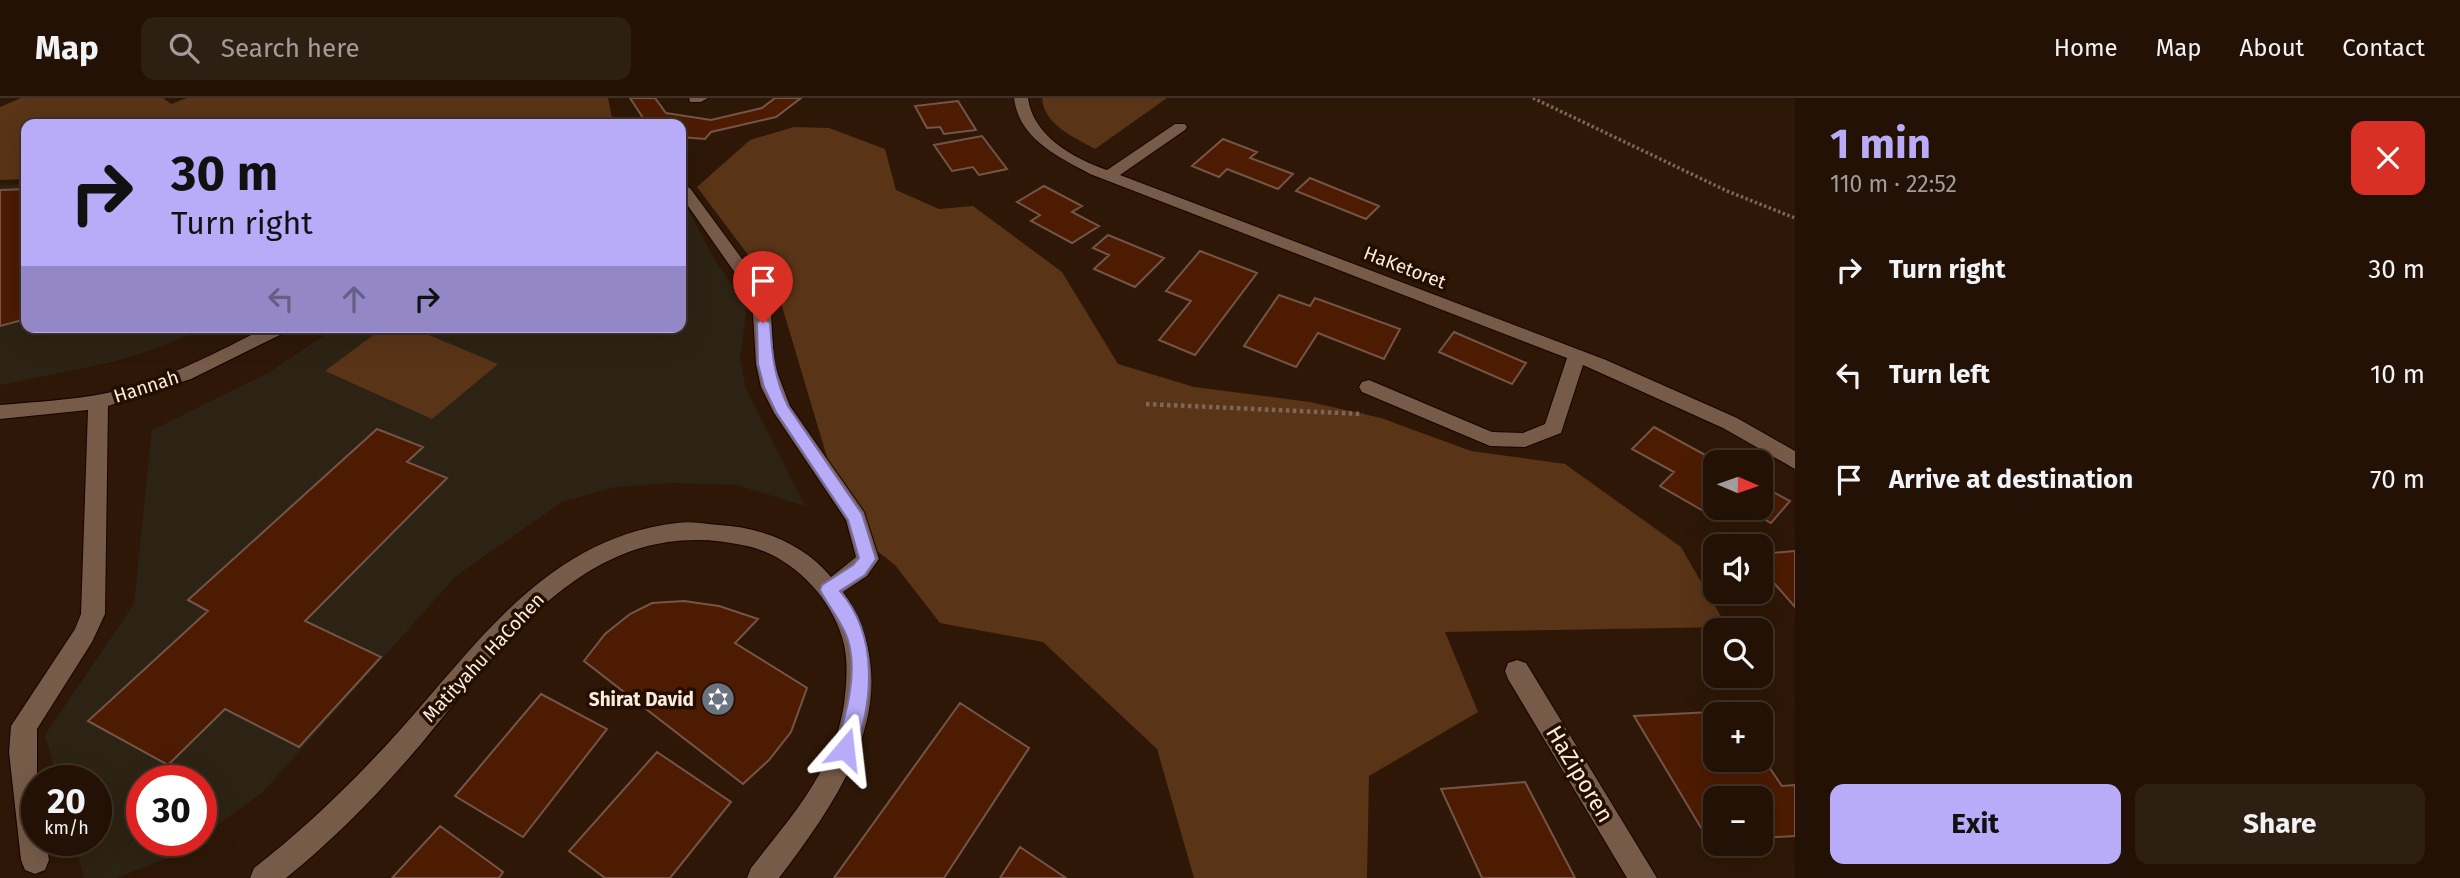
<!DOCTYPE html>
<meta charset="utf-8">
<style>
body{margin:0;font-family:"Fira Sans",sans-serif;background:#2e1f13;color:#f1f3f6;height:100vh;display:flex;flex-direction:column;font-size:26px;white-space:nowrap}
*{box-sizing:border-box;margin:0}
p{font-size:23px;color:#a29d9a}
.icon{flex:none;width:38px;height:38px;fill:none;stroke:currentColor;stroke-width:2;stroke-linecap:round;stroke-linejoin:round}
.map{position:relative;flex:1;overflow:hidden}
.drawer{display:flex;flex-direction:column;background:#221104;width:665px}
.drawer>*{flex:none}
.banner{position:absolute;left:21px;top:21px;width:665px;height:214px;border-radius:14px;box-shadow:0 7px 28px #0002,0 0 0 2px #3f3126;background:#b8abf7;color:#111;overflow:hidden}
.needle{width:46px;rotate:92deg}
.buttons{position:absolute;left:1703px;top:352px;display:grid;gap:14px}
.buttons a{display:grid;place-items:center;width:70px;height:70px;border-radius:14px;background:#221104;box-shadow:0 7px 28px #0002,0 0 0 2px #3f3126;font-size:35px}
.speed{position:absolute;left:21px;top:667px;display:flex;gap:14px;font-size:35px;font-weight:700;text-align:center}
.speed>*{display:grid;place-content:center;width:91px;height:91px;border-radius:50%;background:#221104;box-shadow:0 7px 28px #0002,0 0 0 2px #3f3126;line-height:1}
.speed small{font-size:18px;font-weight:400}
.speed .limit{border:10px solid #d22;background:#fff;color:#111}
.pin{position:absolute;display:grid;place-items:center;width:60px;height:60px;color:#fff;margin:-72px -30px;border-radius:50% 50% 50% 0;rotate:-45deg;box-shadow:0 0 7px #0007}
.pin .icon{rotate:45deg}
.me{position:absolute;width:77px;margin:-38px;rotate:17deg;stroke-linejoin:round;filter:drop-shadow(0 0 5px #0008)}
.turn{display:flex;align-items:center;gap:24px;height:147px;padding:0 35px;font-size:32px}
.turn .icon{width:91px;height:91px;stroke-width:2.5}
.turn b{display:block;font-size:49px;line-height:60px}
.lanes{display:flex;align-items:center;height:66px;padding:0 35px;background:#0003;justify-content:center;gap:35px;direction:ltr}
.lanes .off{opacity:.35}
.round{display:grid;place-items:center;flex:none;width:74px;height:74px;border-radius:14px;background:#2e1f13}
.headline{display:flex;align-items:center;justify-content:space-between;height:119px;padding:0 35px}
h1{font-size:42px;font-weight:700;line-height:52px;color:#b8abf7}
.cta{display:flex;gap:14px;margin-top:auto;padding:14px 35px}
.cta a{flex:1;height:80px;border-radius:14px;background:#b8abf7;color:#111;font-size:28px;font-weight:700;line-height:80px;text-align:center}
.cta a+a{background:#2e1f13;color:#f1f3f6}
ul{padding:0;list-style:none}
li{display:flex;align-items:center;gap:21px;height:105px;padding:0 35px}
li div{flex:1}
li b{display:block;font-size:26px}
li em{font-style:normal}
header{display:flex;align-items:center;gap:42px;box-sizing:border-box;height:98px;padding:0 35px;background:#221104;border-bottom:2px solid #3f3126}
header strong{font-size:33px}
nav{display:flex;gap:38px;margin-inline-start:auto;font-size:24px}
.search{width:490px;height:63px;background:#2e1f13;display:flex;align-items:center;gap:18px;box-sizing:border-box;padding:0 24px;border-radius:14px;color:#a29d9a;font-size:26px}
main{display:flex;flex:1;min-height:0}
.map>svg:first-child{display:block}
.education{fill:#2d2314}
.green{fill:#593417}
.building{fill:#4c1b02;stroke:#745547;stroke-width:2}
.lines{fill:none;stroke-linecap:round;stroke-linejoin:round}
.minor-casing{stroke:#150300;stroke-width:2}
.path-far1{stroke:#7b6658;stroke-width:3.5;stroke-dasharray:2.5 2.5;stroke-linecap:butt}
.path{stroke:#7b6658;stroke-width:4.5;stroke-dasharray:3.5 3.5;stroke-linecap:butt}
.minor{fill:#765b48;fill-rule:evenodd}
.route{fill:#b8abf7;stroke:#786fa1;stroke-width:2}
.labels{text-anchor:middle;stroke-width:7;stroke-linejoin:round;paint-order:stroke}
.street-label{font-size:19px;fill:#fbebe0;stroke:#240e00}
.poi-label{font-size:19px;font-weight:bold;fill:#fbebe0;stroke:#240e00;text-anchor:end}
.near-street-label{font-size:23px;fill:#fbebe0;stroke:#240e00}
</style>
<header>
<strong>Map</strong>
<div class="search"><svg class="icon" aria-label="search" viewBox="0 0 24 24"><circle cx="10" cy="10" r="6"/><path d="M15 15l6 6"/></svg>Search here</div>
<nav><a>Home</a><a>Map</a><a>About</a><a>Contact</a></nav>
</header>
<main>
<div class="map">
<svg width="1795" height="780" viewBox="0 0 1795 780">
<rect width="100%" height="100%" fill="#2e1706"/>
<path class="education" d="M26,86v143h181l-46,20 -49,15 -112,23v-200z
M681,98l32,61 34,50 -7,51 6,31 59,117 -68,-21 -67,-2 -54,4 -54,15 -106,74 -193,216 -62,45v-57h-59v60h55l-19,14 -62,24h-32l-10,-38h22v-60h-39l-12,-45 89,-131 18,-174 116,-57 69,-46h344z"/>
<path class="green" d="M21,0h142l8,6 16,-6h421l5,25 -587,1v55l-26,1v-73z
M1042,0h125l-72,51c-21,-12 -51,-24 -53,-51z
M794,29l35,1 56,21 11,41 43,19 34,-3 89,66 56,92 76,23 116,15 71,16 90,33 94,13 116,83 46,80 -282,5 33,80 -109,64 -2,102h-173l-37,-129 -114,-107 -103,-19 -45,-58 -47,-37 -69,-232 -82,-109 53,-47z
M384,229h26l88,37 -66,55 -107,-48z"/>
<path class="building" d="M630,0h25l11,15 45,7 51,-12 13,-10h26l-25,19 -65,15 -6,7 -24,-2v-13h-34z
M958,3l18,29 -32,4 -4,-7 -13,1 -12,-22z
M982,38l25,33 -28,6 -6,-8 -21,4 -18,-26z
M1223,41l34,13 -7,6 43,16 -15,15 -51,-20 -8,8 -27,-11z
M1310,80l69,28 -13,13 -70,-28z
M1044,88l38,20 -10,6 27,14 -27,17 -41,-22 9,-6 -23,-13z
M26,91v130l-26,7v-136z
M1108,137l56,23 -29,29 -41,-18 15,-14 -16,-7z
M1200,153l57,22 -62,82 -36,-15 32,-39 -25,-10z
M1279,197l31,11 5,-8 85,31 -16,30 -66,-26 -22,34 -52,-21z
M1454,234l72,31 -14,21 -73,-32z
M1654,329l64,35h-3v46h15l-11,12 -59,-34 14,-14 -42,-23z
M377,331l46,18 -16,15 40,16 -142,143 76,36 -82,90 -74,-38 -57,56 -80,-44 120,-110 -20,-11z
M1760,387l30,16 -19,22 -27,-15h16z
M1795,453v56l-35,-40v-13z
M684,503l35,5 39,13 -23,24 72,45 -16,44 -22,28 -26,24 -159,-123 21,-27 25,-20 22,-11z
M541,596l66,35 -84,108 -68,-41z
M960,605l69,45 -85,130h-110z
M1731,613l2,3h-18v46h45v-6l22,32 13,-1v51l-35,2v-40h-45v42l-6,1 -75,-125z
M657,654l74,50 -61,76h-65l-36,-27z
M1525,684l50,96h-93l-41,-89z
M440,728l63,46 -4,6h-107z
M1020,749l46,31h-66z"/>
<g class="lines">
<g class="minor-casing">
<path id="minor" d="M689,0h19l-7,4h-11z
M1014,0h14c5,38 45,60 79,72l68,-46h10l2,3 -2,3 -65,45 486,185 131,58 58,33v18l-72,-41 -140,-63 -22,68 -36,14 -35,-1 -128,-54 -3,-5 3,-5 7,-2 123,52 31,1 22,-9 22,-66 -477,-184c-33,-18 -71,-35 -76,-76z
M685,88l5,2 80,109 4,67 16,42 74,106 15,47 -12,17 -24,16c69,103 -1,203 -64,286h-32l4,-10c42,-54 87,-102 94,-173 2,-19 3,-39 -3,-58 -13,-42 -51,-81 -95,-91 -154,-36 -240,95 -326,198 -41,48 -85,94 -135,134h-36l4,-10c53,-41 101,-88 146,-138 80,-89 148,-192 277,-207 13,-2 28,1 42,2 42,2 85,19 112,52l25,-20 -10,-37 -72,-107 -13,-26 -5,-23 -4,-67 -71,-101v-9z
M267,229h24l-3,4 -97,48 -83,27 -3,208 -13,28 -55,87v111h9l3,20 -4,10 -10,4 -10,-4 -4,-10 -12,-108 2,-26 64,-97 6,-15 7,-204 -88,9v-14c36,-3 72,-5 107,-12 57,-12 109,-40 160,-66z
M1517,562l9,3 131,215h-30l-119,-199 -3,-8 3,-8z"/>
</g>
<path class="path-far1" d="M1533,0l194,93 68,27"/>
<path class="path" d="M1146,306l217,10"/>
<use href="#minor" class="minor"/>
</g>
<path class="route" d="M763,221l7,4c2,30 4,55 18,83l74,108 14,45 -11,16 -25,16c39,44 34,114 12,164l-7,3 -7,-3 -3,-6c11,-33 24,-78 12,-112 -7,-18 -19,-31 -27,-47l2,-5 31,-20 6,-7 -11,-38 -72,-108 -12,-25 -6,-23 -1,-41z"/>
<defs>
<g id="synagogue-disc" transform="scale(1.75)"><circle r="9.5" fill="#6b7280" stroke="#240e00"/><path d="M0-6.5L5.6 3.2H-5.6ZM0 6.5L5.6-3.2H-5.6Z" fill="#fff"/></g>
</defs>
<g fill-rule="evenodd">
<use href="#synagogue-disc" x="718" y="601"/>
</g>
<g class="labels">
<g class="street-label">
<text transform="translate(1405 169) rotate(21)" y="7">HaKetoret</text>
<text transform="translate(146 288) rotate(-18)" y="7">Hannah</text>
<text transform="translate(483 559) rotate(-47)" y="7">Matityahu HaCohen</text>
</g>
<g class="poi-label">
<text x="694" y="608">Shirat David</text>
</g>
<g class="near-street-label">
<text transform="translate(1580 676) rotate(59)" y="8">HaZiporen</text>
</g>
</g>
</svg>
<div class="buttons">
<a><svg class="needle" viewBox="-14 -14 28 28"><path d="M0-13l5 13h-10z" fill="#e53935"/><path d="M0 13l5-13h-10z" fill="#a29d9a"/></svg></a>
<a><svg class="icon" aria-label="sound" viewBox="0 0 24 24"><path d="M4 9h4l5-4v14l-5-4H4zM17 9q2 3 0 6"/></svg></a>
<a><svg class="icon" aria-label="search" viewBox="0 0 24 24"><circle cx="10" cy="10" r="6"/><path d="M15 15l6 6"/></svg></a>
<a>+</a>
<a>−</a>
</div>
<div class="speed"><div>20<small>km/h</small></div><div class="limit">30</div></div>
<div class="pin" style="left:763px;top:225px;background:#d93025"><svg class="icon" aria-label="arrive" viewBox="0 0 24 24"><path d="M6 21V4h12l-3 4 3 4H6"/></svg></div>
<svg class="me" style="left:845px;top:651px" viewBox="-20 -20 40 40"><path d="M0-17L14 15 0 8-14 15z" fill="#b8abf7" stroke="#fff" stroke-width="4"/></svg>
<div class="banner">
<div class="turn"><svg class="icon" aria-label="right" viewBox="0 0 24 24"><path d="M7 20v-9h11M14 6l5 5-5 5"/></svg><div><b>30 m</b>Turn right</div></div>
<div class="lanes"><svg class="icon off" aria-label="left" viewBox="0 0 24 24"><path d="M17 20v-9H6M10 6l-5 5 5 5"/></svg><svg class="icon off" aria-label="ahead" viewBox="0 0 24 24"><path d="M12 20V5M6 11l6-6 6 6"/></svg><svg class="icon" aria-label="right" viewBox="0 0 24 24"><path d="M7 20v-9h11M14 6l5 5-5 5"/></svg></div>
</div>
</div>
<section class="drawer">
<div class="headline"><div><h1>1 min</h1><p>110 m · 22:52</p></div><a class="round" style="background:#d93025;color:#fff"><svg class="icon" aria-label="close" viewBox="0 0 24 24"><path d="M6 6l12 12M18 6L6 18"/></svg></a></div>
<ul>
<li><svg class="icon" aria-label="right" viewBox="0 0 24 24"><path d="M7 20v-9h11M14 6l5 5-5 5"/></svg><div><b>Turn right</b></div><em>30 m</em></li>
<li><svg class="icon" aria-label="left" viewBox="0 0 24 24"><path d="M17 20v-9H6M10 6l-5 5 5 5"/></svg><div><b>Turn left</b></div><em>10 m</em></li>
<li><svg class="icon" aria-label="arrive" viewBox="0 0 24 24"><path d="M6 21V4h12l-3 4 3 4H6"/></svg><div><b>Arrive at destination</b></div><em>70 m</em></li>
</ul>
<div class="cta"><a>Exit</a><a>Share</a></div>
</section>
</main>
